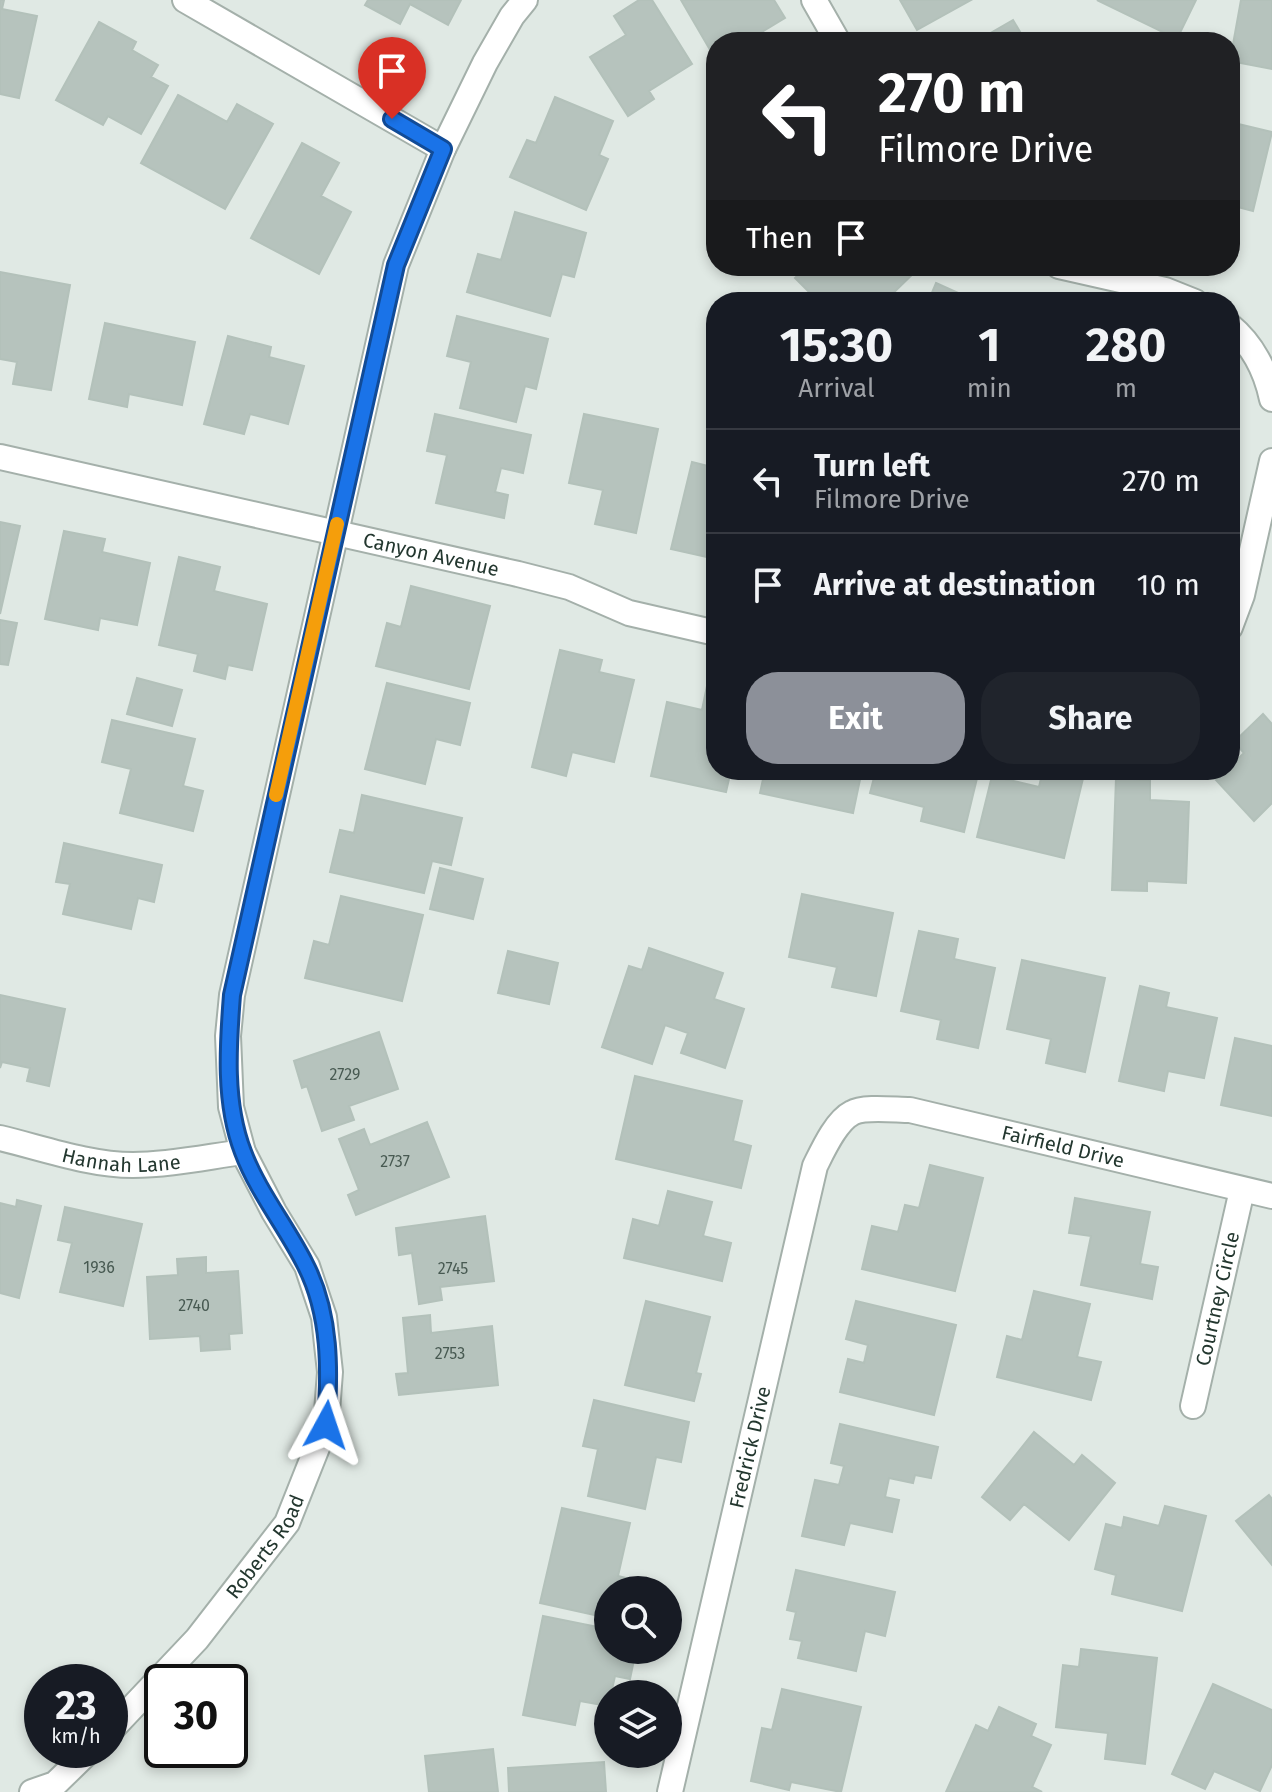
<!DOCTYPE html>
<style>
body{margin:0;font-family:"Fira Sans",sans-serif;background:#20242c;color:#f1f3f6;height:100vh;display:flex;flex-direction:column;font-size:30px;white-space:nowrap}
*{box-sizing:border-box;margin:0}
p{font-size:26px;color:#9ea1a6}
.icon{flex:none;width:44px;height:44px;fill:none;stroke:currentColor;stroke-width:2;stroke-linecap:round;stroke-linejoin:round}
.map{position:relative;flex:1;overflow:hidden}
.side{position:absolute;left:706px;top:292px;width:534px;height:488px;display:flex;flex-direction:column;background:#171b24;border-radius:32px;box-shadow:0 4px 12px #0003}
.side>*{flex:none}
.guide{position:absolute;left:706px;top:32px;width:534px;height:244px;border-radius:32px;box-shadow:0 4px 12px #0003;background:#202124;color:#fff;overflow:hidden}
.tools{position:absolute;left:594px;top:1576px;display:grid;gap:16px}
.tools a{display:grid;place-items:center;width:88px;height:88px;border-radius:50%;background:#171b24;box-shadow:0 4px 12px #0003;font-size:40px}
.speed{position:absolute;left:24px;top:1664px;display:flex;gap:16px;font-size:40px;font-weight:700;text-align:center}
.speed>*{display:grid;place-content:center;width:104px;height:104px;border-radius:50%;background:#171b24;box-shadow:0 4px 12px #0003;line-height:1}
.speed small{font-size:20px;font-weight:400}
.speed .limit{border:4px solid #111;border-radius:12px;background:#fff;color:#111}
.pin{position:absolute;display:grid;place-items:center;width:68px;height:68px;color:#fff;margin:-82px -34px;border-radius:50% 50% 50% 0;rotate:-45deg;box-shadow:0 0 8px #0007}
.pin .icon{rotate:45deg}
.me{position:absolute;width:88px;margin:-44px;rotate:5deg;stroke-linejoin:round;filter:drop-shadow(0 0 6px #0008)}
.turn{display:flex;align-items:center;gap:28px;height:168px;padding:0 40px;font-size:36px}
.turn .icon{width:104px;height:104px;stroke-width:2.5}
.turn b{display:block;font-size:56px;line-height:68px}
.then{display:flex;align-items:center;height:76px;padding:0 40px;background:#0003;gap:16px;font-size:30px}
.eta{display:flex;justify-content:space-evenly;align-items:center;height:136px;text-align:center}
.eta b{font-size:48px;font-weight:700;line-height:56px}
.button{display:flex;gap:16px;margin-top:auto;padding:16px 40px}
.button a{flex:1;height:92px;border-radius:32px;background:#8c9099;color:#fff;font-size:32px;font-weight:700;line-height:92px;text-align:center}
.button a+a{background:#20242c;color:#f1f3f6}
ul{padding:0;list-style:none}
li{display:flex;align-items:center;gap:24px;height:104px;padding:0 40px;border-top:2px solid #363941}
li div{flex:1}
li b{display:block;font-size:30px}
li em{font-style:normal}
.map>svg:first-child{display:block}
.building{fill:#b6c3bd;stroke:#b3c1ba;stroke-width:2}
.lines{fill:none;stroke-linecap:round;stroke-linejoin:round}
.minor-casing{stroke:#a4b0aa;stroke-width:28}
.minor{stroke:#fff;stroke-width:24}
.route-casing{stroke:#114b97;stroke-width:20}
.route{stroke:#1a73e8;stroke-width:14}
.slow{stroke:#f59e0b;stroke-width:14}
.labels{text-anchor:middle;stroke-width:6;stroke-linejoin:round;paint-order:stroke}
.number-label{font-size:16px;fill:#485a52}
.street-label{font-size:20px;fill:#23372f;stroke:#f0f6f2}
</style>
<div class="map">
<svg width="1272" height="1792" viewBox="0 0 1272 1792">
<rect width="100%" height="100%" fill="#e0e9e4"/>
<path class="building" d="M0,0h4l-2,9 35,7 -18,82 -19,-4z
M368,0h93l-13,25 -38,-21 -10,20 -35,-19z
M639,0h13l40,64 -43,27 5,8 -26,17 -38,-59 36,-22 -12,-19z
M681,0h93l11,18 -35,21 2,3h-36v18z
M900,0h71l-54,30z
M1097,0h99l-19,39z
M1241,0h31v69l-42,-8z
M1013,20l13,22h-51z
M99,22l37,20 -4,8 26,15 -7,12 17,9 -27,48 -33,-18 -5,9 -47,-25z
M178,95l49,27 10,-18 36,20 -48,85 -84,-46z
M555,97l58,24 -14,34 9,4 -22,51 -76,-33 17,-37 9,3z
M1230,122l42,10 -19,79 -23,-6z
M302,143l37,20 -18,33 30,16 -32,62 -68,-36z
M515,212l71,21 -12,44 -12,-3 -12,42 -83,-24 11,-38 23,6z
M807,266h112l1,1 -36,35h-65l-24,-24z
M0,272l70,13 -19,105 -38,-6 4,-22 -17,-3z
M936,283l42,19h-50z
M457,316l91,23 -12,50 -11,-3 -9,36 -56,-14 11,-46 -24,-6z
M105,323l90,19 -13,63 -53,-11 -2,13 -38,-8z
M228,336l43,11 -2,10 35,9 -16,58 -38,-10 -6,20 -40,-10z
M435,414l96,21 -8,38 -22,-5 -6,24 13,3 -4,23 -68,-15 11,-48 -20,-4z
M584,414l74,15 -22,104 -41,-9 8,-34 -34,-7z
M692,462l24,6v76l-6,-1 -3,14 -36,-8z
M0,522l20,4 -20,88z
M64,531l41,8 -3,13 48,11 -13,62 -37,-7 -2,12 -53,-11z
M179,557l41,10 -6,24 53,13 -15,66 -24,-5 -3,14 -31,-8 4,-17 -39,-9z
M411,586l79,20 -21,83 -93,-23 11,-43 14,4z
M0,620l17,3 -9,42 -8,-1z
M560,650l42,10 -3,12 35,8 -20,82 -42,-10 -6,24 -34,-9z
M137,678l45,12 -10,36 -45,-12z
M387,683l83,20 -10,42 -24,-6 -11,45 -60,-15z
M707,686l9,2v82h15l-5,22 -75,-16 16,-74 35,8z
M1263,714l9,10v79l-18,18 -38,-41 10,-10h4v-4l14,-13 -10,-11z
M112,720l83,19 -12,47 20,5 -10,40 -73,-18 11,-44 -29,-7z
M765,770h97l-9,43 -93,-20z
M876,770h103l-15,62 -43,-11 3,-14 -54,-14z
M1043,770h42l-21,88 -87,-21 15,-61 47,11z
M1116,778l34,2v20l39,2 -3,81 -39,-2v10l-35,-1z
M362,795l100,23 -11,47 -19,-4 -8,32 -94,-21 10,-42 14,3z
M64,843l98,22 -8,37 -16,-4 -7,31 -68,-15 7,-30 -14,-2z
M440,868l43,11 -10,40 -43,-10z
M802,894l91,19 -17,83 -44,-9 5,-20 -48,-10z
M341,896l82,19 -21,86 -97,-23 9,-37 15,4z
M919,931l39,8 -4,20 41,9 -17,80 -41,-9 4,-19 -40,-9z
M649,948l74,25 -9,26 30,10 -19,59 -44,-15 7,-20 -23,-8 -13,39 -50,-17 27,-81 13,4z
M508,951l50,12 -9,41 -51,-11z
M1022,960l83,18 -20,94 -39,-9 5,-24 -44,-10z
M1140,986l29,7 -3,14 51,11 -13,60 -36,-7 -4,20 -45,-10z
M0,995l65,14 -16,77 -22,-5 3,-13 -28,-6 -2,6z
M379,1032l19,57 -49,17 5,14 -32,11 -15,-45 -5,2 -8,-27z
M1235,1038l37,8v70l-51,-11z
M635,1076l107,25 -9,40 18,5 -10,42 -125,-29z
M427,1122l22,55 -93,38 -8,-20 11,-5 -20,-51 25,-10 6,16z
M930,1165l53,13 -28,113 -93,-22 10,-43 26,6 7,-27 14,3z
M668,1191l44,11 -9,34 28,7 -9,38 -98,-23 9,-39 26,7z
M1075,1198l75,14 -10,52 18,3 -6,32 -71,-14 10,-49 -22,-3z
M17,1200l24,6 -22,92 -19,-5v-90l16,4z
M65,1207l77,17 -19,82 -63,-14 12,-49 -14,-3z
M485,1216l9,65 -54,6 2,13 -23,4 -7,-51 -13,2 -3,-27z
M206,1257v16l32,-2 4,62 -13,1 1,15 -29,2 -1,-15 -50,3 -3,-62 31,-2 -1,-16z
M1034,1291l56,13 -13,53 24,5 -10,38 -94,-23 10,-41 15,4z
M646,1301l64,16 -14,56 5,1 -7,27 -69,-16z
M856,1301l100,24 -22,90 -94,-23 8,-33 16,4 4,-18 -22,-6z
M430,1315l1,18 61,-7 6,59 -99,10 -3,-21 12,-1 -5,-55z
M594,1400l95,22 -8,40 -25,-5 -11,52 -57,-13 10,-47 -15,-3z
M840,1424l98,23 -7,31 -16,-3 -2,8 -24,-5 -4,19 14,3 -7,32 -42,-9 -6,22 -42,-9 13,-56 24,5 5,-19 -13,-3z
M1034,1432l40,33 8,-10 33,28 -46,57 -45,-36 -14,16 -28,-23z
M1269,1495l3,4v66l-36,-44z
M1165,1506l41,10 -24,95 -70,-17 4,-19 -21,-6 11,-45 16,4 2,-11 35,9z
M562,1508l68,15 -12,53 32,8 -2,6h-40v28l-68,-15z
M796,1570l99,22 -10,44 -20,-5 -9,40 -58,-13 4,-17 -12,-2 6,-27 -9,-2z
M543,1616l65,13v21h28l-6,29 -15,-3 -4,18h-3v12l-28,-5 -5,24 -52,-10z
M1081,1649l76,9 -12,106 -40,-5 3,-26 -52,-6 7,-62 16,2z
M1213,1684l59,26v55l-12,26 -46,-20 -9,18 -33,-15z
M782,1689l79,18 -20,85 -50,-10 -2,8 -38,-9 11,-53 10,2z
M999,1707l37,17 -5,12 20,9 -19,42 10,5h-96l30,-67 12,6z
M493,1749l5,43h-69l-4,-36z
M604,1762l2,30h-97l-1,-24z"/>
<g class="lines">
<g class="minor-casing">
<g id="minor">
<path d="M185,0l258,149"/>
<path d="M814,0l24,42"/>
<path d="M1059,266l106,24 30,12"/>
<path d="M1230,326c22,18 36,45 42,73"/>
<path id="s1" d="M0,457l518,117 51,13 60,26 87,20"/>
<path d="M1230,627l12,-32 30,-134"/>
<path id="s2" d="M0,1138c42,10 89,27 133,27 37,0 73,-8 110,-13"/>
<path id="s3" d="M1193,1406l49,-216"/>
<path id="s4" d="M110,1731l87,-92 90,-116 39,-98 4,-53 -6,-55 -17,-51 -33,-54 -31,-60 -12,-45 -3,-71 4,-41 164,-730 47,-116 42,-86 27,-47 13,-16"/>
<path d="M32,1792l23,-8 35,-34"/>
<path id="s5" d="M670,1792l145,-626c8,-16 21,-45 37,-53 12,-7 43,-3 58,-3l362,86"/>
</g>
</g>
<use href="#minor" class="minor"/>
</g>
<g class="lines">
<g class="route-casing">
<path id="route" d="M326,1425c4,-53 5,-111 -21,-161 -19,-38 -47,-72 -62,-112 -19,-49 -15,-106 -11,-157l164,-730 47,-116 -51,-30"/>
</g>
<use href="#route" class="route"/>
<path class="slow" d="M276,795l61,-271"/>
</g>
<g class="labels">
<g class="number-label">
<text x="345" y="1080">2729</text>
<text x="395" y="1167">2737</text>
<text x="99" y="1273">1936</text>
<text x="453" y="1274">2745</text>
<text x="194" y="1311">2740</text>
<text x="450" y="1359">2753</text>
</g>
<g class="street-label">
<text dy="7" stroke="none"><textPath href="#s1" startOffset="442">Canyon Avenue</textPath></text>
<text dy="7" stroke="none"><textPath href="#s5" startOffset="924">Fairfield Drive</textPath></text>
<text dy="7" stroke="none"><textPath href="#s2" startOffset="124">Hannah Lane</textPath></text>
<text dy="7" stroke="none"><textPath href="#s3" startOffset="110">Courtney Circle</textPath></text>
<text dy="7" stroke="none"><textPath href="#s5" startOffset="354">Fredrick Drive</textPath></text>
<text dy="7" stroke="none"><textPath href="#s4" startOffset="242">Roberts Road</textPath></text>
</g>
</g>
</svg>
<div class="tools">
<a><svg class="icon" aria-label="search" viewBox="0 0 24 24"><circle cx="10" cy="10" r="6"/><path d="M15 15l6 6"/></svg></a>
<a><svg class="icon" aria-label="layers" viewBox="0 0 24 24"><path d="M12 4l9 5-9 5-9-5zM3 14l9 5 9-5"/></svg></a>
</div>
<div class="speed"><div>23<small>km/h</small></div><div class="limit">30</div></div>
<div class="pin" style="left:392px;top:119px;background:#d93025"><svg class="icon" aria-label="arrive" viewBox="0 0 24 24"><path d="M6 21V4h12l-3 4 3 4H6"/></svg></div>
<svg class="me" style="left:326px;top:1425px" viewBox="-20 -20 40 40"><path d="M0-17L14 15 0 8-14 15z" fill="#1a73e8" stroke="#fff" stroke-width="4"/></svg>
<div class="guide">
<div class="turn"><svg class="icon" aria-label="left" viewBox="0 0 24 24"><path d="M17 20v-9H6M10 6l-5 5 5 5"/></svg><div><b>270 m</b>Filmore Drive</div></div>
<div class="then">Then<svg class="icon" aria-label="arrive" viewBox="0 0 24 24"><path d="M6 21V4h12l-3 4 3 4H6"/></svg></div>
</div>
<section class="side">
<div class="eta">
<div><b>15:30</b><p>Arrival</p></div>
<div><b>1</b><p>min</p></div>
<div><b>280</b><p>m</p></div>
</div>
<ul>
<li><svg class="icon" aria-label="left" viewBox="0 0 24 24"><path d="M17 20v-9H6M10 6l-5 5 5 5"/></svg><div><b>Turn left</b><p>Filmore Drive</p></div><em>270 m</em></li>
<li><svg class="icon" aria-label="arrive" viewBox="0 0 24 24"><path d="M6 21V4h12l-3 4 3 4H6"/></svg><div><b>Arrive at destination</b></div><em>10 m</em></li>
</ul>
<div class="button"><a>Exit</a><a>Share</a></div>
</section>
</div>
